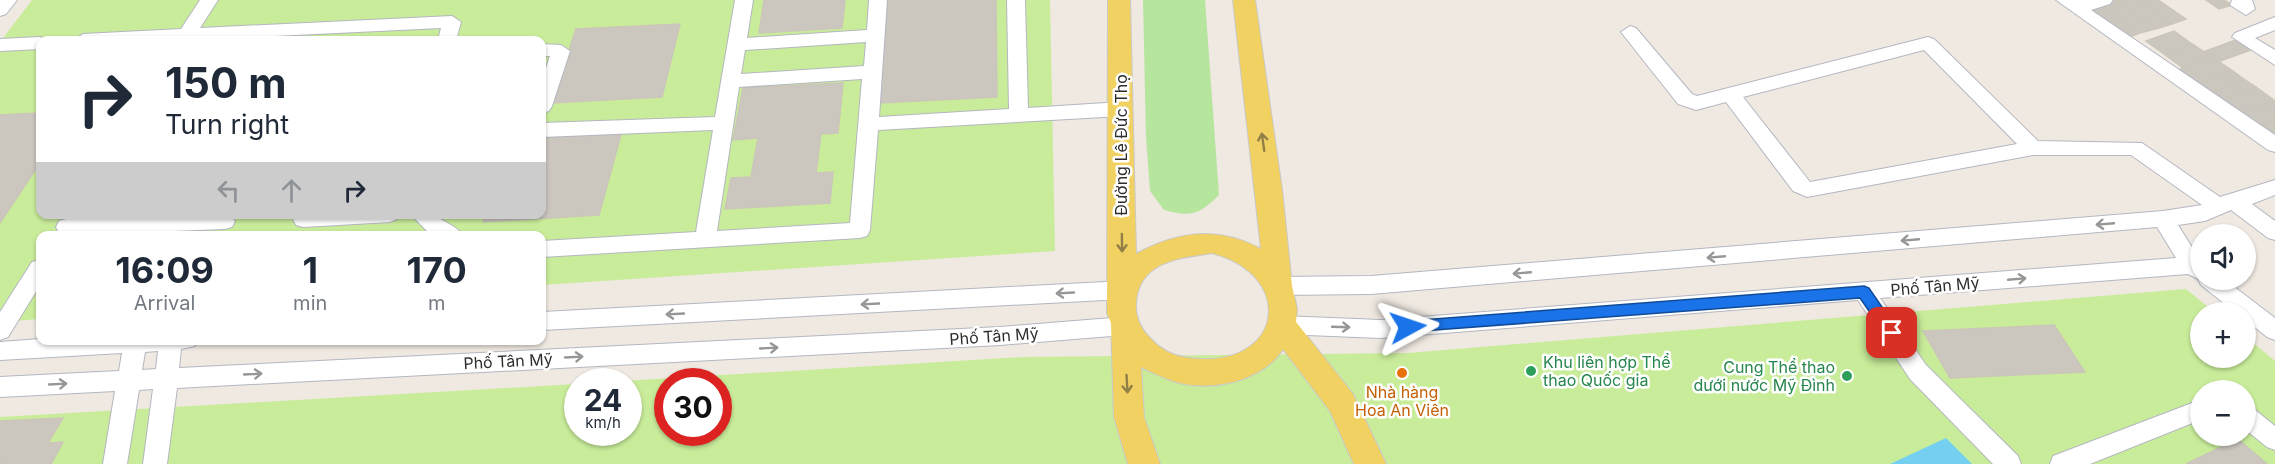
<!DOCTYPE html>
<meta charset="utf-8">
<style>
body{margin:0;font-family:Inter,sans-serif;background:#f6f6f7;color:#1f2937;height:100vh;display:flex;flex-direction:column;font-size:22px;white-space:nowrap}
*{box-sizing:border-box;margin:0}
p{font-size:20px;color:#747a83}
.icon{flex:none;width:33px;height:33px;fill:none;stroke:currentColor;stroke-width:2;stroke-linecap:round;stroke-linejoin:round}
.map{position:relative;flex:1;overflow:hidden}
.panel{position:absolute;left:36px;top:231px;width:510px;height:114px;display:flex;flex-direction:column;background:#fff;border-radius:12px;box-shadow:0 2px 4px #0004}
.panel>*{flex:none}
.banner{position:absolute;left:36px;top:36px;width:510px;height:183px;border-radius:12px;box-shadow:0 2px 4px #0004;background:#fff;color:#1f2937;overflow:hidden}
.buttons{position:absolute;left:2190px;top:224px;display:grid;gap:12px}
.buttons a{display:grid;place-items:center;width:66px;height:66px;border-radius:50%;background:#fff;box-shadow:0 2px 4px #0004;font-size:30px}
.speed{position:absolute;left:564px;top:368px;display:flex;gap:12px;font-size:30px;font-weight:700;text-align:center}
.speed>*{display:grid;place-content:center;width:78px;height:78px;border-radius:50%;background:#fff;box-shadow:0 2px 4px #0004;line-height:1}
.speed small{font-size:15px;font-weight:400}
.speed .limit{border:9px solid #d22;background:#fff;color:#111}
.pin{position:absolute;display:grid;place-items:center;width:51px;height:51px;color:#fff;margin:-26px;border-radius:12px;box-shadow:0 3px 9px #0006}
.me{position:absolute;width:66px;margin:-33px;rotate:85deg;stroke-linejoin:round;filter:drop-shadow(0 0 4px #0008)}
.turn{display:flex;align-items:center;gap:21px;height:126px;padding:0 30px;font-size:27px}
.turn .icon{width:78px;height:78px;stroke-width:2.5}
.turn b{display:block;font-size:42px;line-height:51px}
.lanes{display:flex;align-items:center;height:57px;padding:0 30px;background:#0003;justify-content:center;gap:30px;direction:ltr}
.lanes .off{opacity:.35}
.eta{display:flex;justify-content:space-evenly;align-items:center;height:102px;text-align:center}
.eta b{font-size:36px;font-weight:700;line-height:42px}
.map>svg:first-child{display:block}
.green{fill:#b6e59e}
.pitch{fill:#c9ec9a;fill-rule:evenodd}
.water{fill:#75cff0}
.building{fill:#cbc7bf;stroke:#cbc5ba;stroke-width:1.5}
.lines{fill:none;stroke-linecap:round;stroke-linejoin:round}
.minor-casing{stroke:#b4b7c1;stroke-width:2}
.major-casing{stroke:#c9c9c9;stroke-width:2}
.minor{fill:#fff;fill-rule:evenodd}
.major{fill:#f2d163;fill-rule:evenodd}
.oneway{stroke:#908048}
.oneway2{stroke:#969696}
.route{fill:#1a73e8;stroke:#114b97;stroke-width:1.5}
.leisure-dot{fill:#2e9e5b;stroke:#fff;stroke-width:2}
.food-dot{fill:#e8710a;stroke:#fff;stroke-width:2}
.labels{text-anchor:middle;stroke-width:5;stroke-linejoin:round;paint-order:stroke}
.street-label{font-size:16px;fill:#2e2e2e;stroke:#fff}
.leisure-label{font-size:16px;fill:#27864d;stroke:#fff;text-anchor:start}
.food-label{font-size:16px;fill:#c56008;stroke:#fff}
</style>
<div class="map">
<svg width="2275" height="464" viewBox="0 0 2275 464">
<rect width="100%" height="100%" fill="#efe9e1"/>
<path class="green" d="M1143,0h62l14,195c-20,20 -28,22 -55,15l-14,-19 -4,-54z"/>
<path class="pitch" d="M32,0h1018l5,251 -513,34v-49h-502v83l-40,3v-280zM40,40h502v174h-502z
M2186,289l28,23h-14v45h46v-20l29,24v103h-2275v-47l577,-33 1,48h50v-51h-6l402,-24 384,-4zM668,381h50v51h-50zM2200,390h46v45h-46z"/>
<path class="water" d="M1946,438l26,26h-82z"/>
<path class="building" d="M764,0h81l-3,28 -83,5z
M887,0h109l1,97 -118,6z
M2110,0h6l40,29 -16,4 -41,-30z
M2116,0h22l34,24 -16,5z
M2138,0h20l28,19 -14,5z
M2206,0h18l8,5 -13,4z
M2099,3l41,30 -16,6 -42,-31z
M680,24l-18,73 -110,6 24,-74z
M2174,31l18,13 -28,10 -18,-13z
M2241,38l15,10 -38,14 -15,-10z
M2192,44l20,13 -29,11 -19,-14z
M2212,57l21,14 -40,15 -20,-14z
M2233,71l12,9 -40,15 -12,-9z
M2245,80l11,7 -40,15 -11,-7z
M843,83l-5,50 -17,1 -5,39 17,-1 -3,31 -105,6 6,-31 20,-1 7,-39 -25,2 10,-52z
M2256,87l19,14 -39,15 -20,-14z
M2275,101v14l-13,-9z
M2262,106l13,9v5l-22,8 -17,-12z
M40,113v50l-40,60v-108z
M2275,120v19l-22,-11z
M622,131l-23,84 -116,7 3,-8h56v-78z
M2054,325l31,47 -135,6 -27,-47z
M63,418l-15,25 15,-1 -12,22h-51v-43z
M2238,439l29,25h-81z"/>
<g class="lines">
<g class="minor-casing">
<path id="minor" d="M0,0h17l-11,14 -6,2z
M200,0h18l-18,28 252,-12 9,6 -5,18h-18l3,-12 -247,12h-120l9,-6 98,-5z
M735,0h18l-6,38 120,-8 2,-30h18l-8,117 130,-8 -2,-109h18l3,108 93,-6 7,2 3,5 -3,5 -7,2 -243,14 -8,100 -3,6 -7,2 -318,19v-16l154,-9 17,-102 -171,7v-14l173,-6zM866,42l-2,24 -123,8 4,-24zM862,79l-12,144 -133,8 22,-144z
M2056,0h57l-3,4 -19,6 184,125v17l-7,-2z
M2232,0h20l3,9 -9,6 -16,-10z
M2275,17v13l-20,8 20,12v15l-43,-28 3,-4z
M1630,26l6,2 56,66 5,2 231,-59 6,2 104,102 104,2 78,54 55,-17v15l-23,9 23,17v19l-7,-2 -37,-28 -26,11 -27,4 22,35v19h24l51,39v22l-8,-3 -21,-17v-8h-11l-34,-27 -3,-6 -10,-5 -308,24 46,67 92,91 3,8h-28l-83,-85 -52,-79 -477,38 -99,-4 -8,-3 -3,-6 3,-6 8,-3 99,4 795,-62 -19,-31 -786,67 -93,1 -8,-3 -3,-6 3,-6 8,-3 93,-1 792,-65 39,-6 -71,-50h-98l-226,42 -14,-6 -67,-89 -30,8 -18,-6 -57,-72zM1924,50l93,94 -207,38 -67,-85z
M40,37l8,3h-8v9l-40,2v-12z
M542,44l19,1 9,6 -18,55 -3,5 -7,2v-33l8,-24h-8z
M190,214h39l6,7 -3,6 -7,2 -159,6 -7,-2 -3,-6 3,-6 7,-2z
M295,214h105l-3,5 -7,3 -87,5 -7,-2 -3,-6z
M410,214h24c8,8 24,12 29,22h-31z
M40,260v25l-32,52 -8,3v-28l32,-50z
M1123,281l8,3 3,6 -3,6 -8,3 -581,31v-18z
M1124,317l8,3 3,6 -3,6 -8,3 -124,10 -823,43 -10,76h-24l10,-75 -14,1 -12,74h-24l12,-73 -115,6v-20l119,-6 3,-18 -122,7v-18l40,-3 158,1 -3,6 -14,3 -2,19 821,-41zM158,351l-2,18 -14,1 3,-18z
M2200,400v20l-110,44h-40l3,-8z
M2246,406l8,3 21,17v24l-8,-3 -21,-17z"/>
</g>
<g class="major-casing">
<path id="major" d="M1108,0h22l6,254c42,-23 82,-28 125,-5l-28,-249h22l27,190 10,96 5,23 -1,13 57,72 33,70h-32l-24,-53 -47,-62c-20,32 -71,43 -107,33 -12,-4 -24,-10 -35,-15l3,50 16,47h-32l-14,-47 -3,-94 -4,-10zM1212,253c83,22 72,110 -12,106 -20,-1 -35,-5 -49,-20 -10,-10 -16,-21 -15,-36 3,-42 43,-45 76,-50z"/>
</g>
<use href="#minor" class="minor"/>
<use href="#major" class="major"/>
</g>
<defs><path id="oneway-shaft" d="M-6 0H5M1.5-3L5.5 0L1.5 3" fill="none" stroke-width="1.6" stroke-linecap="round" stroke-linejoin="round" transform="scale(1.5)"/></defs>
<g class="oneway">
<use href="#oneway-shaft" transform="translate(1263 142) rotate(-98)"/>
<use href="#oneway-shaft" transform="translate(1122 243) rotate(89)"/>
<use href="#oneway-shaft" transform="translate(1127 384) rotate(87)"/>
</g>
<g class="oneway2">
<use href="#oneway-shaft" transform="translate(2105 224) rotate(175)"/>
<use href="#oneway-shaft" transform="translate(1910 240) rotate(175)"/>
<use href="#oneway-shaft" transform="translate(1716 257) rotate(175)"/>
<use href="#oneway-shaft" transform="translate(1522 273) rotate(175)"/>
<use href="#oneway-shaft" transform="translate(2017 279) rotate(-5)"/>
<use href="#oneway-shaft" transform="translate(1065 293) rotate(177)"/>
<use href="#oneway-shaft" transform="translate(870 304) rotate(177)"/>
<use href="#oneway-shaft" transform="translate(675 314) rotate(177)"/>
<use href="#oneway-shaft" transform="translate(1341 327) rotate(2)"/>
<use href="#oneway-shaft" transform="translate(769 348) rotate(-3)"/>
<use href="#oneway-shaft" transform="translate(574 357) rotate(-3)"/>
<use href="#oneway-shaft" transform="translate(253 374) rotate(-3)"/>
<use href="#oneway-shaft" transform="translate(58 384) rotate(-3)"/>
</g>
<path class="route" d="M1864,286l5,2 28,41 2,4 -2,4h-10l-27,-39 -452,34 -8,-5 8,-6z"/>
<g class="leisure-dot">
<circle cx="1531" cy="371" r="6"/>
<circle cx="1847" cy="376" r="6"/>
</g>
<circle class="food-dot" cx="1402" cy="373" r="6"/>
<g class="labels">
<g class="street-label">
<text transform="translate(1121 145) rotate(-90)" y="6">Đường Lê Đức Thọ</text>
<text transform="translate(1935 286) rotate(-5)" y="6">Phố Tân Mỹ</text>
<text transform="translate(994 336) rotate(-4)" y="6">Phố Tân Mỹ</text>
<text transform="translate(508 361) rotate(-3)" y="6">Phố Tân Mỹ</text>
</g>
<g class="leisure-label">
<text x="1543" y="368">Khu liên hợp Thể<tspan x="1543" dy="18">thao Quốc gia</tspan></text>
<text x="1835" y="373" text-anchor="end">Cung Thể thao<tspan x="1835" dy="18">dưới nước Mỹ Đình</tspan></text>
</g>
<g class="food-label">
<text x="1402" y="398">Nhà hàng<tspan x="1402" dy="18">Hoa An Viên</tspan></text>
</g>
</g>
</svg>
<div class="buttons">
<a><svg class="icon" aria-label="sound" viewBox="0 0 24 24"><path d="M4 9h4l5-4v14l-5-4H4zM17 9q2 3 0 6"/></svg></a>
<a>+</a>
<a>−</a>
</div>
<div class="speed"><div>24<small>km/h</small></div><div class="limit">30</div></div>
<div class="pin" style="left:1892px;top:333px;background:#d93025"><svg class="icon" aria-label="arrive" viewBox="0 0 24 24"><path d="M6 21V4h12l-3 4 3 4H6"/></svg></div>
<svg class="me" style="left:1408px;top:327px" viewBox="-20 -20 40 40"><path d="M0-17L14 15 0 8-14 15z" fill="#1a73e8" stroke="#fff" stroke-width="4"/></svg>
<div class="banner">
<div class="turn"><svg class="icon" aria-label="right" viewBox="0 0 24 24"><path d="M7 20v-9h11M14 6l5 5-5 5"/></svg><div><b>150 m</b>Turn right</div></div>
<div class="lanes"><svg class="icon off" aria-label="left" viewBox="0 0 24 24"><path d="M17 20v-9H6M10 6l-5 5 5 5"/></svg><svg class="icon off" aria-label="ahead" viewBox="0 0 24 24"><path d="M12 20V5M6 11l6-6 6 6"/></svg><svg class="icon" aria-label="right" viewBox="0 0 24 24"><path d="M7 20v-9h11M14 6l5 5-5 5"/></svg></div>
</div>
<section class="panel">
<div class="eta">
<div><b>16:09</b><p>Arrival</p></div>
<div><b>1</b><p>min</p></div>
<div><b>170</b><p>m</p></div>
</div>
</section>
</div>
